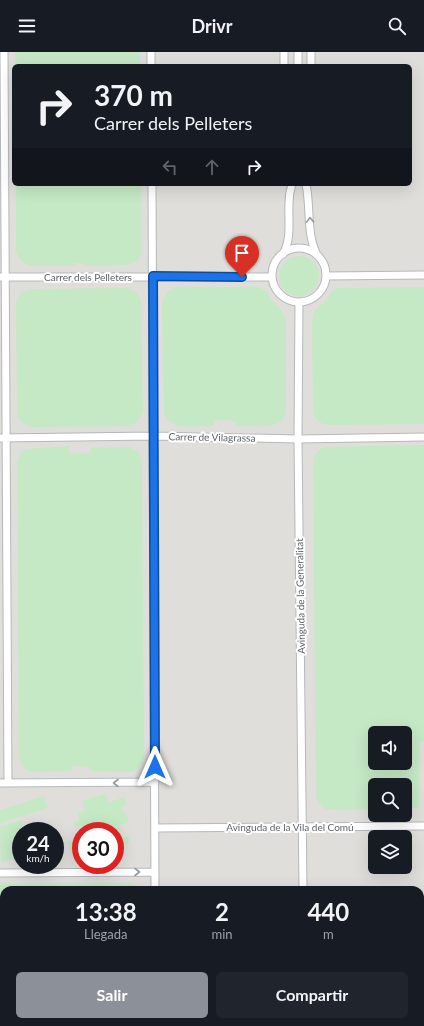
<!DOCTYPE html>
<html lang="es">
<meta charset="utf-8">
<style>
body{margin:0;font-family:Lato,sans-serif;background:#20242c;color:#f1f3f6;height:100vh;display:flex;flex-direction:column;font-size:15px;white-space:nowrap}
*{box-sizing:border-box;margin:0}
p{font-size:13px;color:#9ea1a6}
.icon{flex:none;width:22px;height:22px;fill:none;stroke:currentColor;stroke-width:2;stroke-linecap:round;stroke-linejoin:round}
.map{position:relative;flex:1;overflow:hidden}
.side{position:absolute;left:0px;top:834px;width:424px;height:140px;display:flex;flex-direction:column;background:#171b24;border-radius:12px 12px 0 0;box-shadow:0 4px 16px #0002}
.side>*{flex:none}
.banner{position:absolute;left:12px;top:12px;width:400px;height:122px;border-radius:6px;box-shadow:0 4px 16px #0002;background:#171b24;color:#f1f3f6;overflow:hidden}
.tools{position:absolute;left:368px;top:674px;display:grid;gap:8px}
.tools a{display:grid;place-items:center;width:44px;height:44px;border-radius:6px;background:#171b24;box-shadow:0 4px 16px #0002;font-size:20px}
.speed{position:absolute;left:12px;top:770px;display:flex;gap:8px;font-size:20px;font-weight:700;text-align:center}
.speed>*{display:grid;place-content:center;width:52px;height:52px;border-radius:50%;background:#171b24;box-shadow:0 4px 16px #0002;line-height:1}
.speed small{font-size:10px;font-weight:400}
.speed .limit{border:6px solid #d22;background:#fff;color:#111}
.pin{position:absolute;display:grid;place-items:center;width:34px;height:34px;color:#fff;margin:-41px -17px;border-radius:50% 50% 50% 0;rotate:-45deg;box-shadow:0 0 4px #0007}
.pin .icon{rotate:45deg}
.me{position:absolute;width:44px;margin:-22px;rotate:0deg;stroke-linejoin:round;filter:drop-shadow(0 0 3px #0008)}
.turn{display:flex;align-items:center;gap:14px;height:84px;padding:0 16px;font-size:18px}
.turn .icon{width:52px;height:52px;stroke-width:2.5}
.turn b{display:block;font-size:28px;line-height:34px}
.lanes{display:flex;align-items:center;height:38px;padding:0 16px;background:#0003;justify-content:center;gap:20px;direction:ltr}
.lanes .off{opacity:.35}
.eta{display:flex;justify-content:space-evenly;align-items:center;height:68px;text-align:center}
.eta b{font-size:24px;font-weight:700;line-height:28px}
.cta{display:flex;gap:8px;margin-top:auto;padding:8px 16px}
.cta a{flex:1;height:46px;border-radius:6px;background:#8c9099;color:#fff;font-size:16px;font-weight:700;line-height:46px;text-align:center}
.cta a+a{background:#20242c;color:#f1f3f6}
header{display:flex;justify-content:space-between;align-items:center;height:52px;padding:0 16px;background:#171b24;font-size:18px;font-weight:700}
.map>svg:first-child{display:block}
.industrial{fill:#e0deda;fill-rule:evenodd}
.green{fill:#c5e8c5;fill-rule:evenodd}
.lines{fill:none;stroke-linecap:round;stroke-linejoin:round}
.minor-casing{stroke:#b5b8bc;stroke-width:9}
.minor{stroke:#fff;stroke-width:7}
.oneway{stroke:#979a9d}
.route-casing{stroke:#114b97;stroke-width:10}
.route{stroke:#1a73e8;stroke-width:7}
.labels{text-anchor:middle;stroke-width:4;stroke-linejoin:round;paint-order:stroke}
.street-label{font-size:10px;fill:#5f6368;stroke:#fff}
</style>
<header><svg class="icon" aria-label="menu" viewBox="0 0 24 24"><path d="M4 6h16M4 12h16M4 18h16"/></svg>Drivr<svg class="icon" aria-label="search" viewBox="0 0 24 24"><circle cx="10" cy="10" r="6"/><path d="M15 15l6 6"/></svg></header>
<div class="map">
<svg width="424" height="974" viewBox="0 0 424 974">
<rect width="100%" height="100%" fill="#f1efe8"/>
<path class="industrial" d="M0,0h424v974h-424zM14,14h396v118h-396zM375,681h30v30h-30zM375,733h30v30h-30zM21,779h34v34h-34zM81,779h34v34h-34zM375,785h30v30h-30zM4,838h416v132h-416z"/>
<path class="green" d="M15,0h125v14h-125z
M16,132h125v68c-1,8 -6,11 -14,13l-44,1v-3h-8v3h-44c-8,-3 -11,-6 -15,-14z
M279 224a20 20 0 1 1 40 0a20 20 0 1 1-40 0Z
M176,235h83l8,6 4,7 10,9 5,11v89c-2,24 -33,16 -50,16l-1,-4 -20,-1 -1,5c-18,1 -49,8 -50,-17l-2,-104c2,-9 6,-14 14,-17z
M424,235v137l-97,1c-8,-2 -12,-6 -14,-14l-1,-91 2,-9 10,-8 8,-12 6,-3z
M127,236c7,2 12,6 14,13l2,109c-2,9 -6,13 -15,16l-96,1c-8,-3 -13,-5 -15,-13l-1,-110c1,-9 7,-13 15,-15z
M424,393v296l-4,1 -1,66h-14v-23h-30v24l-47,1c-7,-3 -10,-8 -12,-14l-3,-336c3,-8 6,-12 14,-13zM375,681h30v30h-30z
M70,394v8l20,-1v-5l39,-1c8,3 11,7 13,15l2,295 -2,8 -10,7 -40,-1 -1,-4 -19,-1 -1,5 -40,1 -7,-4 -5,-9 -2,-296 3,-9 6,-5z
M105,742l3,9 16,-6 3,8 -6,2 2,5 2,-1 4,11 -10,3 3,10 -7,2v-6h-30l-2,-6 -8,2 -1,-5 5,-2 -2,-7 8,-3 -3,-9z
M44,744l4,12 -48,15v-13z
M21,768l3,9 6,-2 2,4h-11v25l-20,7 -1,-36z
M128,784l2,7 -9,3 2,8 -8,3v-17z
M81,786v11l-11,3 -3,-10z
M126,831l8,1 8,6h-138v62h-4v-68z
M13,970h133v4h-133z"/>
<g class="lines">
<g class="minor-casing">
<path id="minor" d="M4,0l4,731
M151,0v14
M298,0v14
M311,0v14
M284,14v-14
M152,132l3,706
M306,132c5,24 0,49 11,71
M272 223a27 27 0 1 1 54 0a27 27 0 1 1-54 0Z
M283,202c9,-16 5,-33 6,-51 0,-6 1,-13 3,-19
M326,224l98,-1
M0,225h272
M299,250l-1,137 5,451
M0,386l153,-2 145,3 126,-2
M0,731l155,-1
M156,776l268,-2
M0,821l155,-1
M156,970v4
M303,970v4"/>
</g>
<use href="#minor" class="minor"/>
</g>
<defs><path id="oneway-chevron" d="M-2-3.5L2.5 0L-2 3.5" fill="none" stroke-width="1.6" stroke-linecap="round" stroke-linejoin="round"/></defs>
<g class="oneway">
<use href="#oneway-chevron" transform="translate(310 168) rotate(-92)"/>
<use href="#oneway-chevron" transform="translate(116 731) rotate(180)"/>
<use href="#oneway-chevron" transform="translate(137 820)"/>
</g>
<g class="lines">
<g class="route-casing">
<path id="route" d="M155,715l-2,-491 89,1"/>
</g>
<use href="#route" class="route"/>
</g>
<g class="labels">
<g class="street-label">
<text x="88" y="229">Carrer dels Pelleters</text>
<text transform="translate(212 385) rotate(1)" y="4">Carrer de Vilagrassa</text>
<text transform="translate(300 544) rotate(-91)" y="4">Avinguda de la Generalitat</text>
<text x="290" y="779">Avinguda de la Vila del Comú</text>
</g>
</g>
</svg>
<div class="tools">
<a><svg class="icon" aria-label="sound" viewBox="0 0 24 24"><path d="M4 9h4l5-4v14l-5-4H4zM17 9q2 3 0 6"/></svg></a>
<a><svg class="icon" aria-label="search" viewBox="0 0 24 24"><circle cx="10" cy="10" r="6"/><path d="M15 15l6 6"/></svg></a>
<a><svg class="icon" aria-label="layers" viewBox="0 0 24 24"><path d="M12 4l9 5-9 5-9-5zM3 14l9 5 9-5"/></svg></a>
</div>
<div class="speed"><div>24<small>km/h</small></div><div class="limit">30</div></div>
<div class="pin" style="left:242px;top:225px;background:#d93025"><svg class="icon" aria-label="arrive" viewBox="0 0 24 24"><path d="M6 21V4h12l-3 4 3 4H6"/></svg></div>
<svg class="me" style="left:155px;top:715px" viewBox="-20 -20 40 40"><path d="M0-17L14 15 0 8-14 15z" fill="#1a73e8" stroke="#fff" stroke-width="4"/></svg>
<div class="banner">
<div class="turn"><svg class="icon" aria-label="right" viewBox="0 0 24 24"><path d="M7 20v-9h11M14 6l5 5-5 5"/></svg><div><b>370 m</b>Carrer dels Pelleters</div></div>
<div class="lanes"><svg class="icon off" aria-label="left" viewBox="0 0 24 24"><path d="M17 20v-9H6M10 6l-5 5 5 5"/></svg><svg class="icon off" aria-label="ahead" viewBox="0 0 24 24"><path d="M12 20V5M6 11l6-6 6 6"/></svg><svg class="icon" aria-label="right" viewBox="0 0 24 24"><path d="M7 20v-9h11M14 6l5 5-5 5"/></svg></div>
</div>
<section class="side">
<div class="eta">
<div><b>13:38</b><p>Llegada</p></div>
<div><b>2</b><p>min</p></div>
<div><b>440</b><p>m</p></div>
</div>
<div class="cta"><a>Salir</a><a>Compartir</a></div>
</section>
</div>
